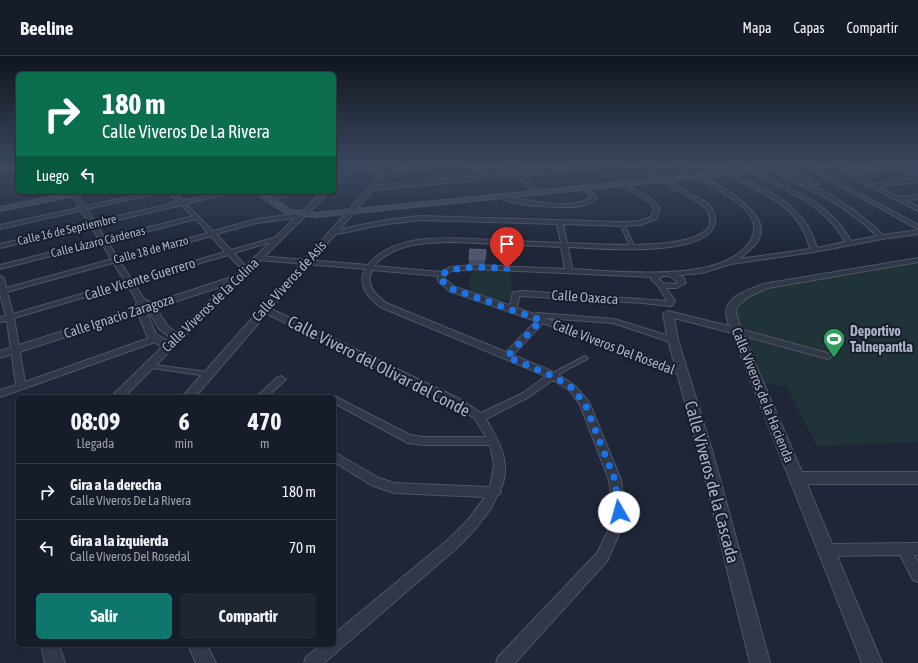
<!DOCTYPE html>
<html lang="es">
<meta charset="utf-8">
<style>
body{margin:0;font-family:"Asap Condensed",sans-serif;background:#1f2531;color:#f1f3f6;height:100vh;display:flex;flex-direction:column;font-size:15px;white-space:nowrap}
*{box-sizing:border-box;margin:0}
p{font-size:13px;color:#9ea1a8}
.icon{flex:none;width:22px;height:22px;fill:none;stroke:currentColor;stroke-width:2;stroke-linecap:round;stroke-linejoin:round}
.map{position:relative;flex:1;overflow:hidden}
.sheet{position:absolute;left:16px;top:339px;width:320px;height:252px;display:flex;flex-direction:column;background:#161c29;border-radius:6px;box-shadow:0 1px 3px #0004,0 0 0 1px #353a46}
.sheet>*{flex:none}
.hud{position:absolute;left:16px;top:16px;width:320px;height:122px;border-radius:6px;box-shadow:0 1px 3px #0004,0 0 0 1px #353a46;background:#0b6e4f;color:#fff;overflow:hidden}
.pin{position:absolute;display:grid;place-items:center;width:34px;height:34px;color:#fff;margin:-41px -17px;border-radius:50% 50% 50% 0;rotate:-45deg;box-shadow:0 0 4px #0007}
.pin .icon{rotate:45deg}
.me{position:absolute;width:44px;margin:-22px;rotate:353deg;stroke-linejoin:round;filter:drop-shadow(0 0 3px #0008)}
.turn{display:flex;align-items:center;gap:14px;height:84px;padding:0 20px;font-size:18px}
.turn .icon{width:52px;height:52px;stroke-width:2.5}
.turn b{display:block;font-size:28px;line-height:34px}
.then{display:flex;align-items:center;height:38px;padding:0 20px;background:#0003;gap:8px;font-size:15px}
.eta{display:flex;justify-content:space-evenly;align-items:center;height:68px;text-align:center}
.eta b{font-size:24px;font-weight:700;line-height:28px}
.primary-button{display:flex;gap:8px;margin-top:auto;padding:8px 20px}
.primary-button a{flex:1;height:46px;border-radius:6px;background:#0f766e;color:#fff;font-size:16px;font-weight:700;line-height:46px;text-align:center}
.primary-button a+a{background:#1f2531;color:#f1f3f6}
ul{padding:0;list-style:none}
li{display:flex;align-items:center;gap:12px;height:56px;padding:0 20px;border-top:1px solid #353a46}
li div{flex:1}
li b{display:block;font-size:15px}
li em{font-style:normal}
header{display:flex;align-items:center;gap:24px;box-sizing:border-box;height:56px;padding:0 20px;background:#161c29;border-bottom:1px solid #353a46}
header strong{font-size:19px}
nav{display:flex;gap:22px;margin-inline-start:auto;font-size:14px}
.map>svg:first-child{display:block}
.green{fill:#203338}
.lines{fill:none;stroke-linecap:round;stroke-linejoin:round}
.pedestrian-casing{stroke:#4f5566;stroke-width:2}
.minor-casing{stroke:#4f5566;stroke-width:2}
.tertiary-casing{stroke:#4f5566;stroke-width:2}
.secondary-casing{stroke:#4f5566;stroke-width:2}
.pedestrian{fill:#313848;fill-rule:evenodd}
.minor{fill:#313848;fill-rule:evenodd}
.tertiary{fill:#313848;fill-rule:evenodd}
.secondary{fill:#3f465b;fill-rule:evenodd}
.wall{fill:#424b60}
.building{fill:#4d566b;stroke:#5c6479}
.route{stroke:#1a73e8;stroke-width:7;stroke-dasharray:0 12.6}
.labels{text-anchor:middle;stroke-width:4;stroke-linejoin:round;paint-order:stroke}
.far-street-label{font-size:12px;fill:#abb2c5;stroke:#171d2c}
.street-label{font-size:14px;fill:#abb2c5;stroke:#171d2c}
.poi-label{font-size:14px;font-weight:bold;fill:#abb2c5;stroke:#171d2c;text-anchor:start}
.near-street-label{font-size:17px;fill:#abb2c5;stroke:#171d2c}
</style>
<header>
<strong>Beeline</strong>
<nav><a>Mapa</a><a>Capas</a><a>Compartir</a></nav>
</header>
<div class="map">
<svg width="918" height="607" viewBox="0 0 918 607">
<rect width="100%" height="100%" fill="#1e2637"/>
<path class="green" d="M918,206v180l-101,4 -31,-60 -26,-3 -27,-72 13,-14 20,-8 25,-6z
M480,212l31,1 1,32 -26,-2 -16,-10 -1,-11 6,-8z"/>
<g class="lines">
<g class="pedestrian-casing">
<path id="pedestrian" d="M621,167l3,1 10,22v1l-4,-1 -10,-22z
M585,300l3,2 -1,1 -32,17 -2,1 -3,-2 1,-1z
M147,308l61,8 3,2 -3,2 -63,-9 -1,-1 1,-1z"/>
</g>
<g class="minor-casing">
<path id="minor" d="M334,110h7l-7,2z
M439,110h17l-2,1 -56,5 -47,-3 -2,-1 2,-1 47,3z
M508,110h5l7,7 80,-7h16l-2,1 -91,9 18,16 1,1 -3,2 -21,-19 -147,14 -3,-2 3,-2 144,-13z
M640,110h5c16,9 32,19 47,29 6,3 14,6 18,11 4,6 7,14 4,20 -12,32 -117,22 -146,21l4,22c46,2 152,16 179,-29 17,-29 -36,-52 -56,-63v-2h2c19,7 67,34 64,58 -2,11 -14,19 -22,26l71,-10c-10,-44 -47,-56 -84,-75v-1l2,-1c10,3 19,9 28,13 29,15 52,29 61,63l28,-6c-19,-37 -61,-53 -96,-70v-2h4c36,17 78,34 98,71l26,-5c-31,-31 -68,-48 -108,-66v-2h4c42,18 77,34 110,67l35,-5v4l-36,5 -68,13 -83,12 -29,9 -23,2 5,3 2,5 -9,5h-11l9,13 -3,5h-3l-26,-3 -124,-7 -2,12 17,6 4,-1 76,6 62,19 1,2 -4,3 -60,-20 -69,-5 142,53 2,2 -2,2 -3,1 -140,-53 -30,32 43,18 19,13 14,16 32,78 4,32 -6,22 -12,27 -92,102h-19l2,-6 99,-104 10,-20 6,-21 -4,-32 -29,-75 -11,-15 -16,-10 -24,17 -43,22c13,22 27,46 14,71l1,2 -4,4 -7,14 -14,18 -17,18 -135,117h-20l2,-6 15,-12h13v-11l116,-96 17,-17 18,-24 -91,-4 -23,-8 -37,-23v-10l45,26 15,5 96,4 4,-22 -4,-20h-66l-16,-2 -74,-40v-6h-4l4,-1 76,39 14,2h62l-11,-18 -23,-16 -191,-92 -1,-2 1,-2h6l193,92 21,14 42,-20 23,-17 -166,-69c-12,-10 -23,-22 -15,-38l-107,-9 -3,-2 3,-2 110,9c27,-34 86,-27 125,-25 22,1 45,2 68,3l-4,-19 -136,-4 -35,4 -54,11 -3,-2 3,-2 54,-11 35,-4 201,6 17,-1 12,-4 3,-8 -4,-6 -33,-21 -1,-1 3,-2 35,22 6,8 -4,10 -16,6 -18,1 -59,-2 4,19c19,0 170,14 139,-34 -3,-5 -10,-8 -15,-11 -14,-8 -41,-22 -51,-32zM455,186l106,5 4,22 -90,-4 -25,2 -9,5 -67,-6c19,-23 54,-24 81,-24zM475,213l177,8 -1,2 7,7 9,15 -144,-10 -10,1 -3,13 -55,-18 -10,-8v-4l7,-4zM372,214l66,6v5l11,10 87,30 -30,31 -120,-49c-11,-9 -21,-18 -14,-33zM663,220h6l9,6 -2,2 -13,-1 -4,-4z
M674,110h5l14,8 -4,1z
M732,110h6l5,3 -4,1z
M785,110h3l32,18 -5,1 -31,-17z
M804,110h5l109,59v4z
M902,110h12l-12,3 16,4v3l-22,-7 -42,6 19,9 45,-6v4l-40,5 21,10 19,-2v4l-13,1 13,7v4l-81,-42 4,-1 9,4z
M18,112v2l-18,3v-2z
M586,130l11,11c-2,2 -5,5 -7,6 -15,8 -78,3 -92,-6l3,-2c22,5 72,17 90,2l-8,-9z
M151,136h10l-161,37v-4z
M168,136h6l9,9 38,-9h10l-45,12 27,27 44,-12 46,-6 3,2 -3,2 -46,6 -41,11 15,16 46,-13h4v2l-47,14 14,16v2h-4l-16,-16 -214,63 11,64 127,-45 3,-1 4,3 -1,2 -158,56v-7l16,-5 -9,-64 -7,1v-5l6,-1 -6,-22v-18l4,2 2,10 202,-55 -12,-14 -196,50v-4l193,-49 -12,-11 -181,43v-4l178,-42zM211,180l14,16 -212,62 -6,-22z
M290,136h10l-33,9 -3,-2z
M736,272l95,26 1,2 -4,3 -95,-26 -1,-2 1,-2z
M281,320l5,3 -2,2 -17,16h-11l22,-20z
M918,487v12h-4l4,7v20l-5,-2 -13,-25 -73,1 -5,-2 -2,-4 2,-4 5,-2z"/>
</g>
<g class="tertiary-casing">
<path id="tertiary" d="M350,110h6l-22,20v-5z
M388,110h6l-199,231h-13z
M909,110h9v4z
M322,136h7l-205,205h-13l51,-50 -14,-9 -10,-24 -138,44v-7l135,-43 2,-7 -66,-107 1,-1 5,1 67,105 8,4 83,-27zM226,229l-50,48 -9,-8 -11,-17zM148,254l11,19 12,9 -3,3 -12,-7 -10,-23z
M918,202v4l-150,26 -20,9 -11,10 -1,5 5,19 61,141h116v12h-111l75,179h-20l-130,-330 -58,-15 4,22 34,110 58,213h-20l-52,-213 -30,-110 -5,-26 5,-3 61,15c-1,-4 -3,-10 -3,-15 2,-16 25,-22 37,-27z
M41,589h18l6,18h-20z
M188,589h19l9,18h-20z"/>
</g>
<g class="secondary-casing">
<path id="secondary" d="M779,110h20l-3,2 -480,49 -30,-3 -31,-22h9l27,18 25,3z
M73,136h15l-4,2 -84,17v-4z"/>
</g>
<use href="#pedestrian" class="pedestrian"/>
<use href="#minor" class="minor"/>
<use href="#tertiary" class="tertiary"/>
<use href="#secondary" class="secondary"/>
</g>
<path class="wall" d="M486,194l-1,14h-16v-5z"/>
<path class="building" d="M470,193l16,1 -1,9h-16z"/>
<linearGradient id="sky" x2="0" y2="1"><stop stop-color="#10151e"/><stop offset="0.56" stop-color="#3b475e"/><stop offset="1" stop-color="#3b475e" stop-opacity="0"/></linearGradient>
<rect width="918" height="195" fill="url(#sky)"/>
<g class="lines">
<path class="route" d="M507,212c-22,0 -45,-4 -65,6l-2,5 12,10 89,31 -34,37 46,19 19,12 13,16 30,76 4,32"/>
</g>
<defs>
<g id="stadium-pin" transform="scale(1.15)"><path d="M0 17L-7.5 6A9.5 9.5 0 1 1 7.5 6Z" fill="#2e9e5b" stroke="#171d2c"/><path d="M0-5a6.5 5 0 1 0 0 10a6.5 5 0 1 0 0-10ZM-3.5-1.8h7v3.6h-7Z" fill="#fff"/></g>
</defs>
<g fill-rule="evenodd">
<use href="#stadium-pin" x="834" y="283"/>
</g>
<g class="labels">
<g class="far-street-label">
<text transform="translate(67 174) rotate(-13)" y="4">Calle 16 de Septiembre</text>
<text transform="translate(98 186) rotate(-14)" y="4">Calle Lázaro Cárdenas</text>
<text transform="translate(151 194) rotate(-15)" y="4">Calle 18 de Marzo</text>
</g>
<g class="street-label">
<text transform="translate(140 223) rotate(-17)" y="5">Calle Vicente Guerrero</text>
<text transform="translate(289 225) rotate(-48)" y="5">Calle Viveros de Asís</text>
<text transform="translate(585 241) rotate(4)" y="5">Calle Oaxaca</text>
<text transform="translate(210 249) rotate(-44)" y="5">Calle Viveros de la Colina</text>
<text transform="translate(119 260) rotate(-18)" y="5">Calle Ignacio Zaragoza</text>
<text transform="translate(614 291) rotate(21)" y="5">Calle Viveros Del Rosedal</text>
<text transform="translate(763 339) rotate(68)" y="5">Calle Viveros de la Hacienda</text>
</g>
<g class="poi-label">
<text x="850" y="280">Deportivo<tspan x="850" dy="16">Talnepantla</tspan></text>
</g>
<g class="near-street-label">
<text transform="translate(379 310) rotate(27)" y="6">Calle Vivero del Olivar del Conde</text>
<text transform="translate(712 426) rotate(75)" y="6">Calle Viveros de la Cascada</text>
</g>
</g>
</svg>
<div class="pin" style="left:507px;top:212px;background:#d93025"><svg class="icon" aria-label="arrive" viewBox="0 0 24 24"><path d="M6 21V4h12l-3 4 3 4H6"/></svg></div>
<svg class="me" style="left:619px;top:456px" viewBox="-20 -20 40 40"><circle r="19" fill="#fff"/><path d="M0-13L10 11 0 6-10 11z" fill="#1a73e8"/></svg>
<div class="hud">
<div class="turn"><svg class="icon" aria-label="right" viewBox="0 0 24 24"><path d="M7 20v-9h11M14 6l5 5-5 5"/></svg><div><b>180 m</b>Calle Viveros De La Rivera</div></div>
<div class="then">Luego<svg class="icon" aria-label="left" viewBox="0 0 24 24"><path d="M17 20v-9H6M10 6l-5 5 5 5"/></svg></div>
</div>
<section class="sheet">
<div class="eta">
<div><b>08:09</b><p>Llegada</p></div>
<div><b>6</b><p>min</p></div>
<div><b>470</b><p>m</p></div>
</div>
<ul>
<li><svg class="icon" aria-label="right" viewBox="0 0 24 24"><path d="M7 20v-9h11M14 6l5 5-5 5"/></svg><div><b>Gira a la derecha</b><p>Calle Viveros De La Rivera</p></div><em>180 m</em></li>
<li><svg class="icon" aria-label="left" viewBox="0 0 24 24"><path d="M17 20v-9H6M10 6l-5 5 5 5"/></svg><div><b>Gira a la izquierda</b><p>Calle Viveros Del Rosedal</p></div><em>70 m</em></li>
</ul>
<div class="primary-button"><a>Salir</a><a>Compartir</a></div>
</section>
</div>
